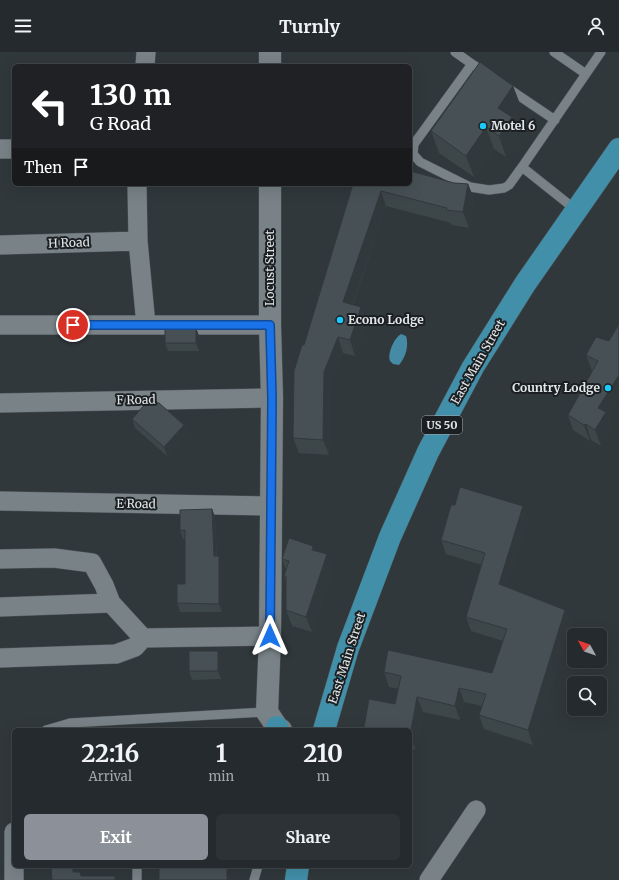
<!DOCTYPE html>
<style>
body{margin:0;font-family:Merriweather,serif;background:#2c3235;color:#f1f3f6;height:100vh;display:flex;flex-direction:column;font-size:15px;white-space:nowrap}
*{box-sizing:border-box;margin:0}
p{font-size:13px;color:#a3a7aa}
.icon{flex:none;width:22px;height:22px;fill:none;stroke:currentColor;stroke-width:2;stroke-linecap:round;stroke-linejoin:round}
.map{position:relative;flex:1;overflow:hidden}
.drawer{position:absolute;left:12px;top:676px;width:400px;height:140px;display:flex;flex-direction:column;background:#242a2d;border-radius:6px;box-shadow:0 4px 16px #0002,0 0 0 1px #414649}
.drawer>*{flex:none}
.banner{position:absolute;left:12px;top:12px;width:400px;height:122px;border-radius:6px;box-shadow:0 4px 16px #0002,0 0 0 1px #414649;background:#202124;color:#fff;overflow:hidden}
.needle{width:26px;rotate:310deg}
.controls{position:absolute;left:567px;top:576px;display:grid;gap:8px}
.controls a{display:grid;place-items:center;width:40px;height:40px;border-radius:6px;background:#242a2d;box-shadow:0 4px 16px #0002,0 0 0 1px #414649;font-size:20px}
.pin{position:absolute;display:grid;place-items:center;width:34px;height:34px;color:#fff;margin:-17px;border:2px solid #fff;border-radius:50%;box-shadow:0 1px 4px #0007}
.me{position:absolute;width:44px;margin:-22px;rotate:0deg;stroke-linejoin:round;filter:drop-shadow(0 0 3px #0008)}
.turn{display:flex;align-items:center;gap:14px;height:84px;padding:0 12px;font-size:18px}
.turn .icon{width:52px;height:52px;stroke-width:2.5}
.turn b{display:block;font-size:28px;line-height:34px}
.then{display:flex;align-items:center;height:38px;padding:0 12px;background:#0003;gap:8px;font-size:15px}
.eta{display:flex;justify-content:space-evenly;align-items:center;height:68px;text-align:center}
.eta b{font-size:24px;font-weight:700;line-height:28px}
.cta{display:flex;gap:8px;margin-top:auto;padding:8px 12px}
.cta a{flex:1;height:46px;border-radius:6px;background:#8c9099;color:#fff;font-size:16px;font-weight:700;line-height:46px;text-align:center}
.cta a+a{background:#2c3235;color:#f1f3f6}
header{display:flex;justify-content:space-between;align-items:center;height:52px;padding:0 12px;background:#242a2d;font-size:18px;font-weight:700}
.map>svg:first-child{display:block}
.water{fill:#468ba5}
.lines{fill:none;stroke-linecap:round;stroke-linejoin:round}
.service-casing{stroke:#4d5457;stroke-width:10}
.minor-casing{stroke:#4d5457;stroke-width:20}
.tertiary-casing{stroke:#4d5457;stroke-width:23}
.trunk-casing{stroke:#4d5457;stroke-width:23}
.service{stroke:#788287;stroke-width:9}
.minor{stroke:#788287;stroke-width:19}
.tertiary{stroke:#788287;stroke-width:22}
.trunk{stroke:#428faa;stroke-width:22}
.wall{fill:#3d4649}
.shaded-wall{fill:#32393c}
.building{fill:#475155;stroke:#32393c}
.route-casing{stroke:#114b97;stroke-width:10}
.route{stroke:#1a73e8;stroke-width:7}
.poi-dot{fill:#1bc9fc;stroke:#1b1f21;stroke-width:1.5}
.labels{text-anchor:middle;stroke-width:4;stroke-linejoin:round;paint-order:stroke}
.shield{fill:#1b1f21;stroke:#a6abae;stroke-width:1}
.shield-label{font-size:11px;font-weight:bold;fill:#e2e7ea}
.poi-label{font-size:12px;font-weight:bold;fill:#e2e7ea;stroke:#1b1f21;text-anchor:start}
.street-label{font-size:12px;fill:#e2e7ea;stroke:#1b1f21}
</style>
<header><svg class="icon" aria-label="menu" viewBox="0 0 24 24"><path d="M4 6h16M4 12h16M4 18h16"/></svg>Turnly<svg class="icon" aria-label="person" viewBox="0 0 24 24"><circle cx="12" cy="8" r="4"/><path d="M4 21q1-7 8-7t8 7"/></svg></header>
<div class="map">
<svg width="619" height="828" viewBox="0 0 619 828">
<rect width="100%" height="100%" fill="#30383c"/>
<path class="water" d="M401,282l5,2c3,9 0,21 -7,29l-6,-1 -3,-3c-3,-7 4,-23 11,-27z"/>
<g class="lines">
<g class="service-casing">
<path id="service" d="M455,0l17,12
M554,0l32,22
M486,21l-14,-9 -58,80 -1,10 7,8 50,25 19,3 15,-2 5,-3 13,-18
M506,35l49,33
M576,158l-54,-43 79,-115
M46,678l24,-7 197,-11
M137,814v14
M254,828l4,-14"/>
</g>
<g class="minor-casing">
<path id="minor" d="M145,14l1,-14
M0,97h14
M137,132l1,57 8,84
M0,193l138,-4
M0,273h270
M0,351l272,-5
M0,449l271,5
M0,507l54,-1 38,5 12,22 7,18 32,35 127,-2
M0,555l111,-4
M0,606l116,-4 19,-7 8,-9
M14,828v-48
M429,828l47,-70"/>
</g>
<g class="tertiary-casing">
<path id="tertiary" d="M270,0v14
M270,132v141l2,73 -2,238 -3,76 10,15 4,3"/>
</g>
<g class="trunk-casing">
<path id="trunk" d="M277,675l1,3
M324,678l24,-82 42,-111 38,-85 45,-85 52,-83 94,-135
M296,828l2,-14"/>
</g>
<use href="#service" class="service"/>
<use href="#minor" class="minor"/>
<use href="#tertiary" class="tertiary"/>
<use href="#trunk" class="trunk"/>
</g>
<path class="wall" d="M513,34l8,21 -9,13 7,19 -13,18 -12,-8 -20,28 -35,-24 -8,-22z
M454,131l14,1 6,15 -5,29 -17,-3 -1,-2 -65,-17 -33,99 14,17 -12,34 -12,-3 -13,34 -1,68 -30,-2 -6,-15 11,-93 49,-161z
M619,272v76l-11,18 3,10 -10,18 -10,-6 -1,1 -17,-11 -5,-15 24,-44 -6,-16 23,-14z
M196,276l3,8v15h-31l-3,-8z
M132,367l52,6 3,8 -20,23 -32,-28z
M523,454l5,14 -20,67 57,23 5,15 -37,120 -49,-16 -5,-14 3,-9 -18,-4 -4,18 -37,-8 -7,38 -6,-1v-19h-45l-1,-3 31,-23 4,-15 -10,-2 -5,-15 108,1 11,-32 -32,-10 -5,-14 16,-52 -36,-11 -5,-14z
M212,457l3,8 2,39h2l3,8v48h-42l-3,-9 8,-19v-45h-2l-3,-8z
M313,494l1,4 19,20 -21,62 -20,-6 -6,-16v-29l-2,-5 2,-6 -4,-11z
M218,599l3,8v20l-29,1 -3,-9z"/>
<path class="shaded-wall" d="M513,34l8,21 -9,13 7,19 -13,18 -7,-21 -1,-28z
M486,75l8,22 -20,28 -8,-21z
M468,132l6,15 -5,29 -6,-16z
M381,139l5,15 -38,112 -5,-16z
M361,255l6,15 -12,34 -5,-16z
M196,276l3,8v15l-3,-8z
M338,285l5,16 -13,34 -1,68 -6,-15 1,-68z
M619,323v25l-11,18 3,10 -10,18 -6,-16 3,-22z
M586,372l5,16 -1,1 -6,-16z
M184,373l3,8 -20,23 -3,-9z
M523,454l5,14 -23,78 -6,-14z
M212,457l3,8 2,47 -3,-8z
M327,502l6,16 -21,62 -6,-15z
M219,504l3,8v48l-3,-8z
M565,558l5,15 -37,120 -5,-15z
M218,599l3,8v20l-3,-8z
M459,636l5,14 -4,18 -5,-14z
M417,645l6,15 -7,38 -6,-14z
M73,814h4l1,14 -5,-8z
M227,814l4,12v2h-4z"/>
<path class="building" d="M480,10l33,24 -15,22 14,9 -13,19 -13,-9 -20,29 -35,-25z
M410,119l44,12 14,1 -5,28 -17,-2 1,-2 -66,-17 -38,111 18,5 -11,33 -12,-3 -14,35 -1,68 -30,-2 1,-67 8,-26h2l49,-161h57z
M619,272v51l-21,33 8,4 -11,18 -9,-6 -2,1 -16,-10 30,-54 -12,-6 10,-18 13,4z
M165,276h31v15h-31z
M146,351h13l25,22 -20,22 -32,-28z
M460,435l63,19 -24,78 66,26 -37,120 -49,-15 7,-21 -27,-6 -4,18 -38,-9 -7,39v-6h-30l-16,-3 5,-28 26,5 6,-28 -17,-4 4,-22 104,23 15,-44 -41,-12 19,-64 -44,-13 10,-35h4z
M212,457l2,47h5v48l-42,-1v-19h8v-54l-5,1v-21z
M289,486l24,8 -1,4 15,4 -21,63 -20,-7v-34h-2l5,-15 -7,-2z
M189,599h29v20h-29z
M51,814h22v6h7l1,4h34v4h-63z
M159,814h68v14h-68z"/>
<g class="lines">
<g class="route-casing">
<path id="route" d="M73,273h197l2,73 -2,238"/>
</g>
<use href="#route" class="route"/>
</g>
<g class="poi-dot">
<circle cx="483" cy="74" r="4"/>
<circle cx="340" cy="268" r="4"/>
<circle cx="608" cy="336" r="4"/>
</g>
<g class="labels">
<rect class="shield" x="422" y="364" width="40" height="18" rx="3"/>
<g class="shield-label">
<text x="442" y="377">US 50</text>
</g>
<g class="poi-label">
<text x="491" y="78">Motel 6</text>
<text x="348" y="272">Econo Lodge</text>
<text x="600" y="340" text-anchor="end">Country Lodge</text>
</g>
<g class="street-label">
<text transform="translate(69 191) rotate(-2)" y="4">H Road</text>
<text transform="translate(270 216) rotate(-90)" y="4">Locust Street</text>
<text transform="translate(478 310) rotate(-60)" y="4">East Main Street</text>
<text transform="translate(136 348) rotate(-1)" y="4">F Road</text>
<text transform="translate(136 452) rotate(1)" y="4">E Road</text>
<text transform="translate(347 606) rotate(-72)" y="4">East Main Street</text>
</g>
</g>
</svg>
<div class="controls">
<a><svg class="needle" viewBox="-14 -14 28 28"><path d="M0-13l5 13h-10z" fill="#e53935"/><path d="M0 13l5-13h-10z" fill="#a3a7aa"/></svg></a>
<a><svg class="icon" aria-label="search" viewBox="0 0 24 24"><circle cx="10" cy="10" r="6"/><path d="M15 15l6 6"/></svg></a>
</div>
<div class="pin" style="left:73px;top:273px;background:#d93025"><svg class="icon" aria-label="arrive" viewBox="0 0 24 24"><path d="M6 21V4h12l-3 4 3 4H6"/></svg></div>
<svg class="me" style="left:270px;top:584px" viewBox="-20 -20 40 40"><path d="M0-17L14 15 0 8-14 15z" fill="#1a73e8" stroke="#fff" stroke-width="4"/></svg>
<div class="banner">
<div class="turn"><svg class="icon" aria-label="left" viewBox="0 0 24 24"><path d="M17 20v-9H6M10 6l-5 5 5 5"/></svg><div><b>130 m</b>G Road</div></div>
<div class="then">Then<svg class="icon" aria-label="arrive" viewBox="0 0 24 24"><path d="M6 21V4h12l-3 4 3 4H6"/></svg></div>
</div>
<section class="drawer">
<div class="eta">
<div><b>22:16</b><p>Arrival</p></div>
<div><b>1</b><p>min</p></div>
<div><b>210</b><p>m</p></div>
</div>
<div class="cta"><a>Exit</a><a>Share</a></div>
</section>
</div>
